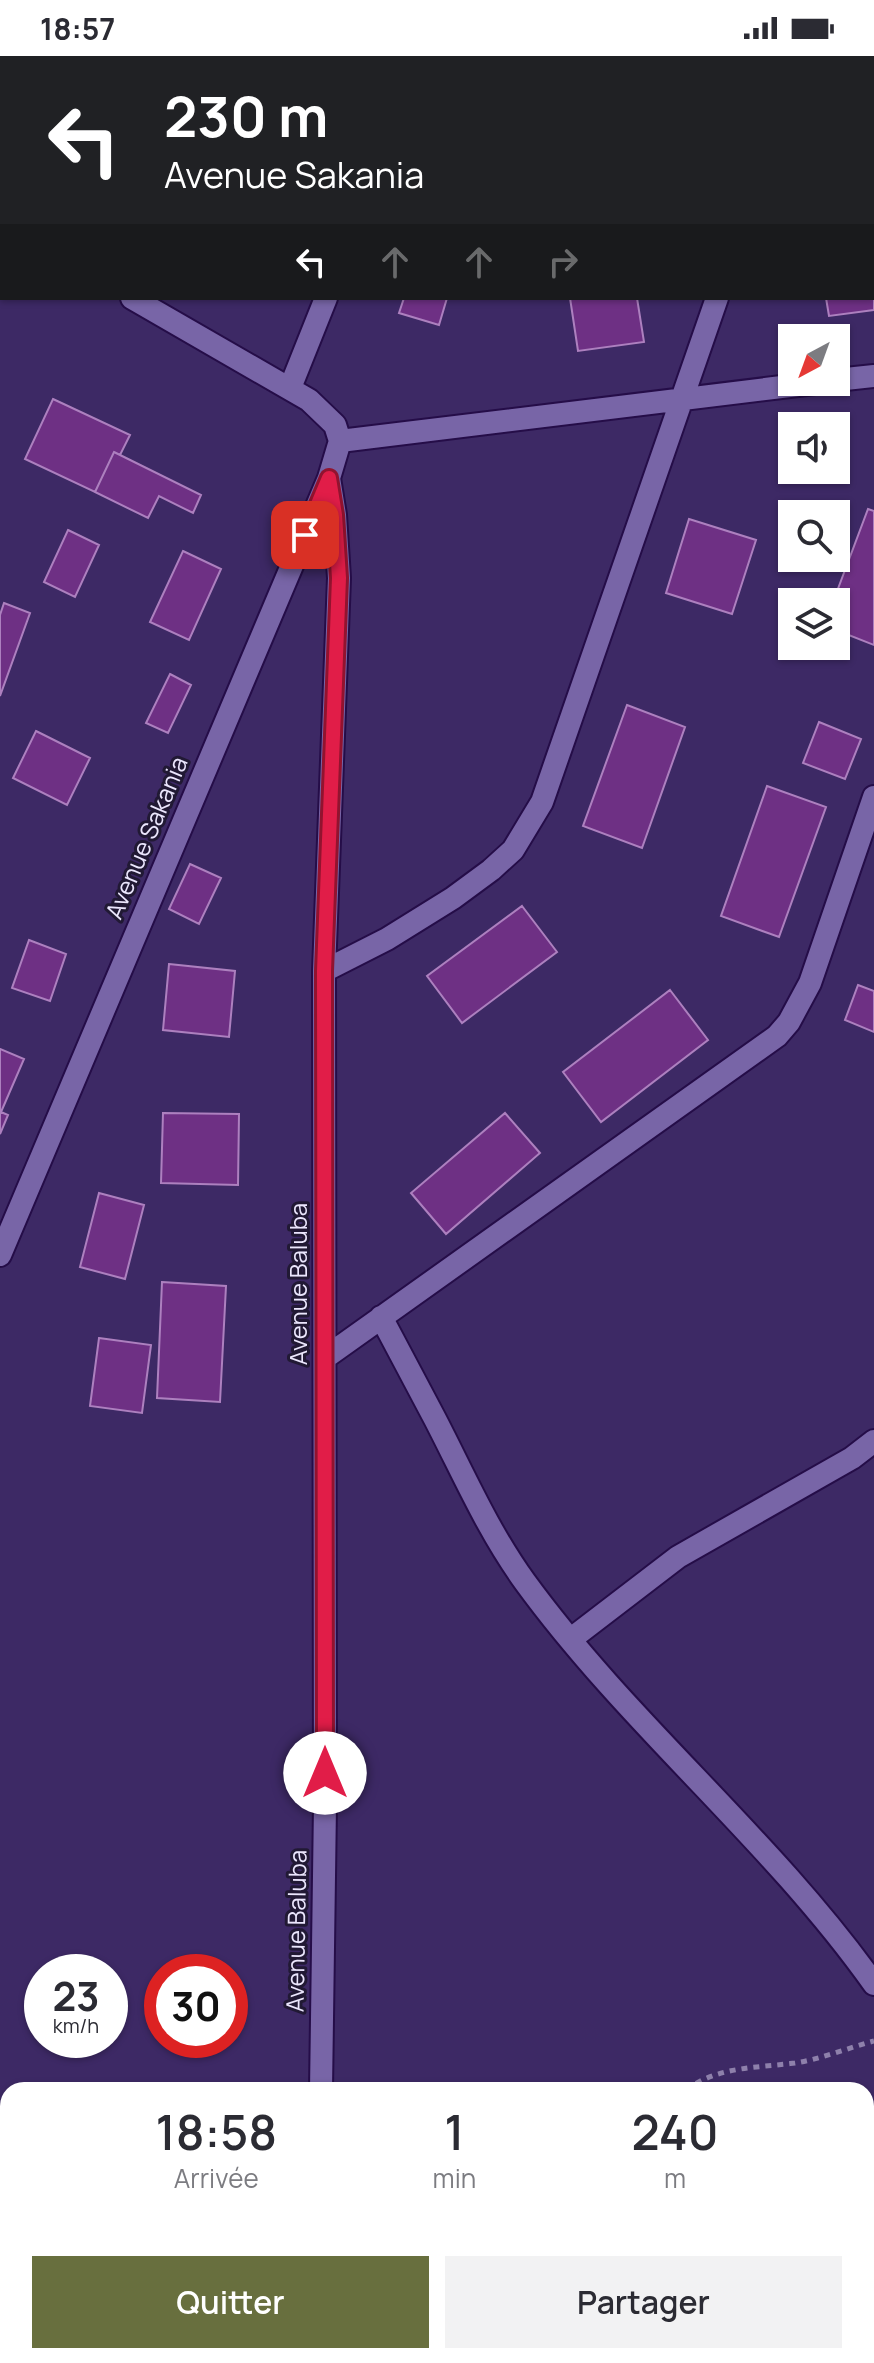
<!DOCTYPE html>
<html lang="fr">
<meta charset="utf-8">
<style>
body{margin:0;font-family:Manrope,sans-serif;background:#f2f2f3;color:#2b2b33;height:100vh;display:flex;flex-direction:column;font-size:30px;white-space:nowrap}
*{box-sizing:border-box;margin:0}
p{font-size:26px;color:#7c7c81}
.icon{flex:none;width:44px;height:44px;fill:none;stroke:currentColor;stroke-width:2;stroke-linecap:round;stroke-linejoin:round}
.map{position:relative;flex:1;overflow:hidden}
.panel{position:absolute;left:0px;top:2026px;width:874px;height:282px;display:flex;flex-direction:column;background:#fff;border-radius:24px 24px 0 0;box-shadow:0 2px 6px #0004}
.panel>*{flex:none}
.hud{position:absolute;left:0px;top:0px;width:874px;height:244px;box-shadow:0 2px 6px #0004;background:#202124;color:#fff;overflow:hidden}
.needle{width:52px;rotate:221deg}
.buttons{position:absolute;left:778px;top:268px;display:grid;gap:16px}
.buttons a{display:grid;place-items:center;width:72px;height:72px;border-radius:0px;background:#fff;box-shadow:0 2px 6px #0004;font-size:40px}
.speed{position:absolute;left:24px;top:1898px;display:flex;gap:16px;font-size:40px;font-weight:700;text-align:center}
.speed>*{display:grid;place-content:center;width:104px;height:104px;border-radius:50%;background:#fff;box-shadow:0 2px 6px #0004;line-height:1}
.speed small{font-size:20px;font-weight:400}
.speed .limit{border:12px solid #d22;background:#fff;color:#111}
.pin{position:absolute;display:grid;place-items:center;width:68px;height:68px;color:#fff;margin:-34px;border-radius:16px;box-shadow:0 4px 12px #0006}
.me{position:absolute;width:88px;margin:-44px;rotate:0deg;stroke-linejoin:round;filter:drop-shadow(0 0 6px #0008)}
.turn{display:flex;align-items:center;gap:28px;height:168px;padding:0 32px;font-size:36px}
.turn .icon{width:104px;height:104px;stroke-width:2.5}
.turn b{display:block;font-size:56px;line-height:68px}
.lanes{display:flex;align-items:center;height:76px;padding:0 32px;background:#0003;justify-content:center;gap:40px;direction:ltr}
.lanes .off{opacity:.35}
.eta{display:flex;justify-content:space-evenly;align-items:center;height:136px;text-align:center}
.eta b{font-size:48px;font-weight:600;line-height:56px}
.primary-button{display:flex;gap:16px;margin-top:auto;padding:16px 32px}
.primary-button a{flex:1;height:92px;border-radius:0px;background:#686f3e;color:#fff;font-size:32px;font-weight:600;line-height:92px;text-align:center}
.primary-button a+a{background:#f2f2f3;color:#2b2b33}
.status{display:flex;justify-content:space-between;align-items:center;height:56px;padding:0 40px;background:#fff;direction:ltr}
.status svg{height:22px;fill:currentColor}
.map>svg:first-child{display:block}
.building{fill:#6e3084;stroke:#ad80bf;stroke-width:2}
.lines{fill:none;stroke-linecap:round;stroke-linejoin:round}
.minor-casing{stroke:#250d48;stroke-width:26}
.tertiary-casing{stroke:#250d48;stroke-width:26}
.path{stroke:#8e80ab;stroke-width:5;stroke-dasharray:6 6;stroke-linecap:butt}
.minor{stroke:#7865a7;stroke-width:22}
.tertiary{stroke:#7865a7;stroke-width:22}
.route-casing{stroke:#92132f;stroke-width:20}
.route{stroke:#e11d48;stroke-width:14}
.labels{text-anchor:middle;stroke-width:6;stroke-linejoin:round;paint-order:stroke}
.street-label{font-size:24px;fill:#ebe6fd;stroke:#211934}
</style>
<div class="status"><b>18:57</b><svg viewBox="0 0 49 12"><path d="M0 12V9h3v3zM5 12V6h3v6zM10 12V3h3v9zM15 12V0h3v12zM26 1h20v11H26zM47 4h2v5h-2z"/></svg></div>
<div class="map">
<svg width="874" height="2307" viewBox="0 0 874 2307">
<rect width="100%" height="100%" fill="#3d2965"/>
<path class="building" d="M466,0h68l-69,2z
M874,193v61l-45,6 -3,-18h46z
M404,242h43l-8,27 -40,-12z
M570,242h67l7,44 -66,9z
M53,343l77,36 -10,20 -6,-3 -19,40 -70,-33z
M114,396l87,43 -8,18 -34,-17 -11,22 -53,-26z
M868,453l6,2v134l-38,-15v-28h-3z
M689,463l67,21 -24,74 -66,-21z
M68,474l31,15 -24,52 -31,-15z
M183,495l38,18 -32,71 -39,-18z
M4,547l26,10 -30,83v-81z
M170,618l21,11 -23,48 -22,-10z
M627,649l58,22 -43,121 -59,-22z
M819,666l42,17 -16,40 -42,-16z
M36,675l54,27 -23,47 -54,-27z
M767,730l59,21 -47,130 -58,-21z
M190,808l31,14 -22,46 -30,-15z
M522,850l35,46 -95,71 -35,-47z
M29,884l37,14 -16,47 -38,-13z
M169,908l66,7 -6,66 -66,-7z
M858,929l16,6v41l-29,-12z
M670,934l38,50 -107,82 -38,-50z
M0,993l24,10 -23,53 7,3 -8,19z
M163,1057l76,1 -1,71 -77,-2z
M505,1057l35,40 -94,81 -35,-41z
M99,1137l45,12 -19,74 -45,-12z
M162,1226l64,4 -6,116 -63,-4z
M99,1282l52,7 -9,68 -52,-7z"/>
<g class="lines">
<g class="minor-casing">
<path id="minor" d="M422,2l1,-2
M800,2l1,-2
M132,242l177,102 26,25 5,16
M836,324l38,-4
M290,332l36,-90
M340,385l483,-59
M324,915l63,-32 66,-41 38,-28 22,-20 29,-48 175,-504
M0,1199l329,-777 11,-37
M381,1261c18,34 36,68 54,102 29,56 53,112 90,163 105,144 246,257 349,402
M326,1301l451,-321 12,-14 21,-39 64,-186
M571,1583l107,-82 174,-99 22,-17
M321,2034l4,-285 -1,-834 15,-393 -4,-63 -6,-37
M316,2307l1,-7"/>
</g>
<g class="tertiary-casing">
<path id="tertiary" d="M56,2l1,-2
M0,84l2,-3
M0,163l2,-2"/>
</g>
<path class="path" d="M686,2034c32,-24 71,-22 109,-27 26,-4 53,-15 79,-22
M252,2307l13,-7"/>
<use href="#minor" class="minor"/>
<use href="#tertiary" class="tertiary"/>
</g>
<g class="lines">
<g class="route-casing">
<path id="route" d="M305,479l24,-57 6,37 4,63 -15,393 1,802"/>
</g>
<use href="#route" class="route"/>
</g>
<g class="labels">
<g class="street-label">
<text transform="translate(147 782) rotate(-67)" y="8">Avenue Sakania</text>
<text transform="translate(299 1228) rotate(-90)" y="8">Avenue Baluba</text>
<text transform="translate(297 1875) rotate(-89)" y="8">Avenue Baluba</text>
</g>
</g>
</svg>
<div class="buttons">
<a><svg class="needle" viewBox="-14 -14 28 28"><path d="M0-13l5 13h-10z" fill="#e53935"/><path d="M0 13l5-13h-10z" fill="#7c7c81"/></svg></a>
<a><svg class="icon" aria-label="sound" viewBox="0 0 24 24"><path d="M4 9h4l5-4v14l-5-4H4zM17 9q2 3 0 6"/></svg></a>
<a><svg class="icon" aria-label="search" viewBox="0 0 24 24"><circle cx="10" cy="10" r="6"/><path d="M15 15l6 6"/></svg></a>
<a><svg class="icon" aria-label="layers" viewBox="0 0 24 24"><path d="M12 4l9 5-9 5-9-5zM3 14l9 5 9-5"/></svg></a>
</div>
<div class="speed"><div>23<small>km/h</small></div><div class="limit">30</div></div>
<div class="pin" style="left:305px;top:479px;background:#d93025"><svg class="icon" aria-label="arrive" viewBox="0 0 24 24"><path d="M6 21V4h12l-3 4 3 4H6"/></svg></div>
<svg class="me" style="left:325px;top:1717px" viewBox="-20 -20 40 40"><circle r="19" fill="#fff"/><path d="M0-13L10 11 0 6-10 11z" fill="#e11d48"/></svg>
<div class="hud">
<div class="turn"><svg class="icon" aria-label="left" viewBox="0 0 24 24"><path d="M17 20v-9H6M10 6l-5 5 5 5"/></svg><div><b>230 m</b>Avenue Sakania</div></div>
<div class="lanes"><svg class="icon" aria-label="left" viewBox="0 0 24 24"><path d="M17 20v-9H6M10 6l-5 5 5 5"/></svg><svg class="icon off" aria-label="ahead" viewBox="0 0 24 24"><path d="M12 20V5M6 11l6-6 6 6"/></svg><svg class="icon off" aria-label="ahead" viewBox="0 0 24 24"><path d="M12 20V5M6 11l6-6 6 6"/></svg><svg class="icon off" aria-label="right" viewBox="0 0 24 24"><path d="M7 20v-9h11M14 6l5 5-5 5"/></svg></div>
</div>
<section class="panel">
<div class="eta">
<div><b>18:58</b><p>Arrivée</p></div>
<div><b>1</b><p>min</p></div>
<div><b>240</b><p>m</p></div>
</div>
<div class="primary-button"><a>Quitter</a><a>Partager</a></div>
</section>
</div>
